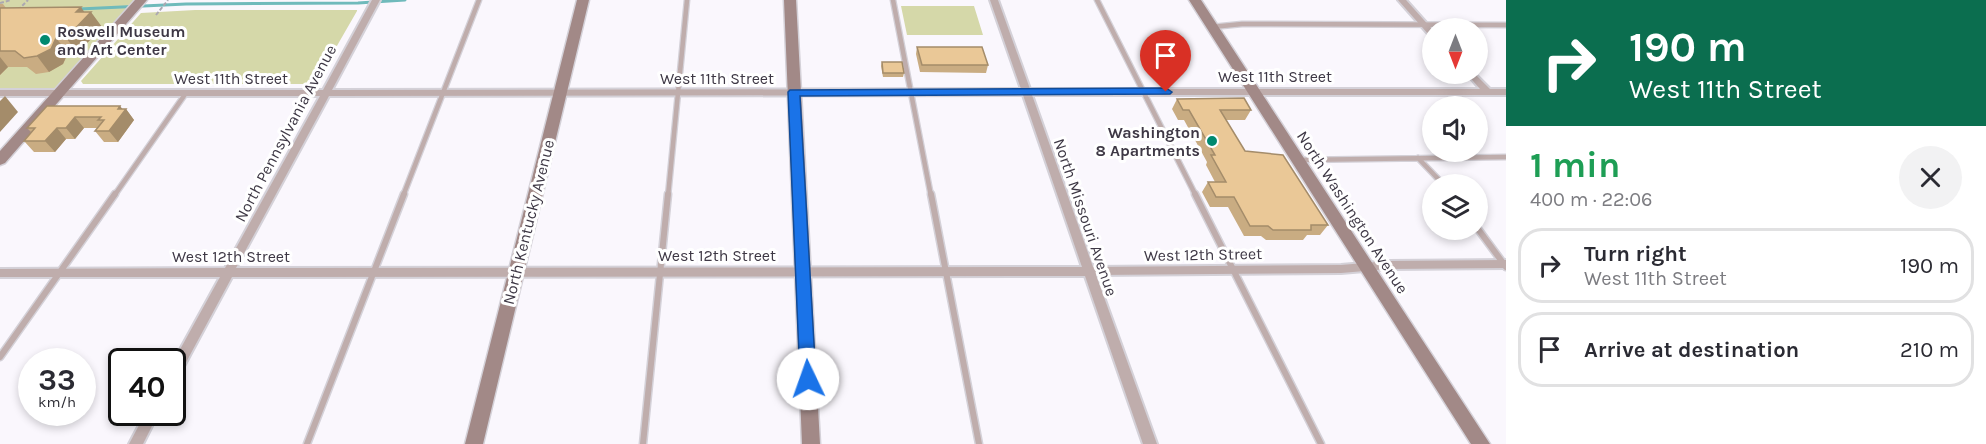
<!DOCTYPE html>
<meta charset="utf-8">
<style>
body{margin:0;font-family:Karla,sans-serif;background:#f2f2f3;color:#2b2b33;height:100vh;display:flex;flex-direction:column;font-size:22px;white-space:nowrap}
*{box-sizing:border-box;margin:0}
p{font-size:20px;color:#7c7c81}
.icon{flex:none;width:33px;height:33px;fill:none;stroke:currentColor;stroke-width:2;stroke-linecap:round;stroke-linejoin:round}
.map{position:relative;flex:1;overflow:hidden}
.panel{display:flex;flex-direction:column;background:#fff;width:480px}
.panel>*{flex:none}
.hud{background:#0b6e4f;color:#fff;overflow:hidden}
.needle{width:39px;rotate:180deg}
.buttons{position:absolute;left:1422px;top:18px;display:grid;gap:12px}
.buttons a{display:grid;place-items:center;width:66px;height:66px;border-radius:50%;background:#fff;box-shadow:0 3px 9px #0003;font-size:30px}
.speed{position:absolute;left:18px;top:348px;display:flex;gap:12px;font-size:30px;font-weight:700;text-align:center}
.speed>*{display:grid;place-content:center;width:78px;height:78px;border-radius:50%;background:#fff;box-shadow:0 3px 9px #0003;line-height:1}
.speed small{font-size:15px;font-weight:400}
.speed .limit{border:3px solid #111;border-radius:9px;background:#fff;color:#111}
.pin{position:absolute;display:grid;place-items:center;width:51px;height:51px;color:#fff;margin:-62px -26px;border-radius:50% 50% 50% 0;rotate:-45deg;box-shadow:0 0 6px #0007}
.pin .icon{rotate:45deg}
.me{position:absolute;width:66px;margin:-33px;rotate:357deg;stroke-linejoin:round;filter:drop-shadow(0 0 4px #0008)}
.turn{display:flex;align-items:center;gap:21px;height:126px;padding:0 24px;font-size:27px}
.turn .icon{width:78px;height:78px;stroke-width:2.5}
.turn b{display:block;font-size:42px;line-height:51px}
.round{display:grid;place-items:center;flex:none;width:63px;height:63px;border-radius:32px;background:#f2f2f3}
.headline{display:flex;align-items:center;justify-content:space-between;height:102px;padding:0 24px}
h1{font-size:36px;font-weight:700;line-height:45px;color:#1e9e55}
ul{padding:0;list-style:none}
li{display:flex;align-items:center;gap:18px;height:75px;margin:0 12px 9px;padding:0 12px;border:3px solid #e1e1e2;border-radius:24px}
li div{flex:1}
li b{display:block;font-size:22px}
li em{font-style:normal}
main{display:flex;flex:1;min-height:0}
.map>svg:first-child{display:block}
.green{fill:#d5d8a9}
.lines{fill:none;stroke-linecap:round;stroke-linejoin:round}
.stream{stroke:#6fbabb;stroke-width:3}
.lane-far1-casing{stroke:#d4d1d8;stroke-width:7}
.lane-casing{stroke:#d4d1d8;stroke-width:9}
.street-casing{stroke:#d4d1d8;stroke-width:4}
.secondary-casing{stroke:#d4d1d8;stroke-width:3}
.path{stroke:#aca8b1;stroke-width:2;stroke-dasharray:4 2;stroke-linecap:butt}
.lane-far1{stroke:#bfadac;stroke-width:4.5}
.lane{stroke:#bfadac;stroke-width:6}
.street{fill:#bfadac;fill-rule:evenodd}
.secondary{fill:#a28987;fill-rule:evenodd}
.wall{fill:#c9ac82}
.shaded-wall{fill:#a48c6a}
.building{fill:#eac897;stroke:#a48c6a;stroke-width:1.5}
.route{fill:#1a73e8;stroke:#114b97;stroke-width:1.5}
.poi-dot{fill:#00896f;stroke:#fff;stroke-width:2}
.labels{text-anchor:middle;stroke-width:6;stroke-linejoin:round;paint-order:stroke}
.poi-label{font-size:16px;font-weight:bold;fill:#3e3845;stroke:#fff;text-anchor:start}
.street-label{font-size:16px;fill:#3e3845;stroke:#fff}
</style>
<main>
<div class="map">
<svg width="1506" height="444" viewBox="0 0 1506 444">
<rect width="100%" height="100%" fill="#faf7fd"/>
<path class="green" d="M0,0h141l-83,93h-58z
M901,6h73l9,29h-76z
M195,10h162v1l-42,73h-232l-2,-3 60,-68z"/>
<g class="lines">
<path class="stream" d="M79,9l107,-5 172,-1 47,-3"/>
<g class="lane-far1-casing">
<path id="lane-far1" d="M893,0l38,196
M1097,0l99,196
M1212,27l30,-3 264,1
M1418,158l25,26
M1298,160l208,-3
M114,196l72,-103
M403,196l76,-196
M668,196l19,-196"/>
</g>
<g class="lane-casing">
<path id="lane" d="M931,194l48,250
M1195,194l126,250
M1478,229l28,38
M0,357l115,-163
M307,444l97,-250
M643,444l25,-250"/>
</g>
<g class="street-casing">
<path id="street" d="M372,0h8l-48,90 689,-1 -31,-89h8l32,89h450l-13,-15h8l15,15h16v6h-474l61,172 248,-2 47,-4 118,-1v8l-118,1 -47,4 -245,2 61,169h-14l-58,-168 -853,1 -56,104 -4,1v-18l48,-87h-220v-8l225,-1 95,-172h-320v-6h323zM1023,95l59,172 -846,1 93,-172z
M1398,0h8l26,29v6h-3z
M146,412h13l-16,32h-14z"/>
</g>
<g class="secondary-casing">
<path id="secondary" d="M135,0h12l-142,163 -5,2v-14z
M577,0h12l-106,444h-18z
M784,0h12l24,444h-18z
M1189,0h12l289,444h-19z"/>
</g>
<path class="path" d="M0,3l11,-3
M18,10l10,-10
M156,15l12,-15"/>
<use href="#lane-far1" class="lane-far1"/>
<use href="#lane" class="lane"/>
<use href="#street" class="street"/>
<use href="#secondary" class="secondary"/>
</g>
<path class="wall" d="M0,4h3l3,4 78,4 18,15 -24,26h-10l-5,11 -14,8 -13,2 -9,-7h-19l-8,8z
M917,47l71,18 -2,8 -66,-1 -4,-18z
M882,62l22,11 -1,4h-20l-2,-11z
M1177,99l74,11 -6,10h-19l19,31 83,74 -8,10h-13l-4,5h-37l-5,-4h-17l-16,-29h-18l-8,-15 6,-10h7l-9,-17 1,-3 -23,-42h-6l-6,-11z
M120,106l2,3h4l8,11 -16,22h-14l-9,-11 2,-3h-13l-9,11h-9l-11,13h-21l-10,-11 7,-9 -4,-4z"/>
<path class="shaded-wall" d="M81,7l6,9 4,-4 11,15 -24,26 -12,-15 10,-26z
M56,38l12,15 -5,11 -14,8 -12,-16z
M0,57l8,10 -8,8z
M5,96l13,16 -18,20v-31z
M120,106l4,5 2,-2 8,11 -16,22 -9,-11 9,-22z
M75,117l9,11 -9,11 -9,-11z
M57,128l9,11 -11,13 -10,-11z"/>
<path class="building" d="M81,7l-5,5h15l-25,26h-10l-5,11 -14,7 -13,2 -9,-7h-15v-43z
M917,47h65l6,18h-66z
M882,62h20l2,11h-21z
M1244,98l7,12h-31l25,41 38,4 45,70h-17v5h-38l-5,-4h-18l-16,-29h-18l-8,-15h18l-15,-27h4l-26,-45h-6l-6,-11z
M47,106h73l-2,3h8l-17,22h-14l9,-11h-6l3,-3h-26l-9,11h-9l-12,13h-21l11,-13h-8z"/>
<path class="route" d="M1166,88l6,4 -2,2 -370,2 16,283 -3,5 -5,2 -6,-2 -2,-5 -12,-287 2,-2z"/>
<g class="poi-dot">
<circle cx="45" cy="40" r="6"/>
<circle cx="1212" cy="141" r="6"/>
</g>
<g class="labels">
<g class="poi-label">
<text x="57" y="37">Roswell Museum<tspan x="57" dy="18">and Art Center</tspan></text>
<text x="1200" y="138" text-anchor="end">Washington<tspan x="1200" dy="18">8 Apartments</tspan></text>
</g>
<g class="street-label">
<text x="1275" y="82">West 11th Street</text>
<text x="231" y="84">West 11th Street</text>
<text x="717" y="84">West 11th Street</text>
<text transform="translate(285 133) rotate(-62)" y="6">North Pennsylvania Avenue</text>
<text transform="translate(1353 212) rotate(57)" y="6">North Washington Avenue</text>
<text transform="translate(1086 217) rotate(71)" y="6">North Missouri Avenue</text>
<text transform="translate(528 222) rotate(-76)" y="6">North Kentucky Avenue</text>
<text transform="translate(1203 254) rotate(-1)" y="6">West 12th Street</text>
<text x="717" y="261">West 12th Street</text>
<text x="231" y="262">West 12th Street</text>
</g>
</g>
</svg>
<div class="buttons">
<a><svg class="needle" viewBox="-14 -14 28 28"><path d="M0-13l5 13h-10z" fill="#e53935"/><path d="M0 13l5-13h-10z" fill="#7c7c81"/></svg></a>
<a><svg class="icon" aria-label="sound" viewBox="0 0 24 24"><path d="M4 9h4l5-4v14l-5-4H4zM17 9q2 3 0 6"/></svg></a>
<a><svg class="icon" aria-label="layers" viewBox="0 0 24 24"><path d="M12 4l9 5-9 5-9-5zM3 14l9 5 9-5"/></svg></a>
</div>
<div class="speed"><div>33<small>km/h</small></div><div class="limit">40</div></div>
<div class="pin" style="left:1166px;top:92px;background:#d93025"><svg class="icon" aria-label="arrive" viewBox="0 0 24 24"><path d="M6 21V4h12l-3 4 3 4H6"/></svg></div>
<svg class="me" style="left:808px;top:379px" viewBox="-20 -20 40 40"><circle r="19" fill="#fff"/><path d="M0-13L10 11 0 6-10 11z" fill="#1a73e8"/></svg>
</div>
<section class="panel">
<div class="hud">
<div class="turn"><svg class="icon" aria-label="right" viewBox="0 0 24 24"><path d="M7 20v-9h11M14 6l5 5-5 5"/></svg><div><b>190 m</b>West 11th Street</div></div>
</div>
<div class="headline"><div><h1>1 min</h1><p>400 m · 22:06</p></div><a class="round"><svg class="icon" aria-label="close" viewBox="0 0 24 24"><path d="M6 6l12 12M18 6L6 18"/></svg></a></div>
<ul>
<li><svg class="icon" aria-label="right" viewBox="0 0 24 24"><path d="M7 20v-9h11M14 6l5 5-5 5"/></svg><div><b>Turn right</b><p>West 11th Street</p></div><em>190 m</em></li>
<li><svg class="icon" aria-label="arrive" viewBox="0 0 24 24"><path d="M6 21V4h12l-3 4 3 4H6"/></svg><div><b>Arrive at destination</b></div><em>210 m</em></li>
</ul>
</section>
</main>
